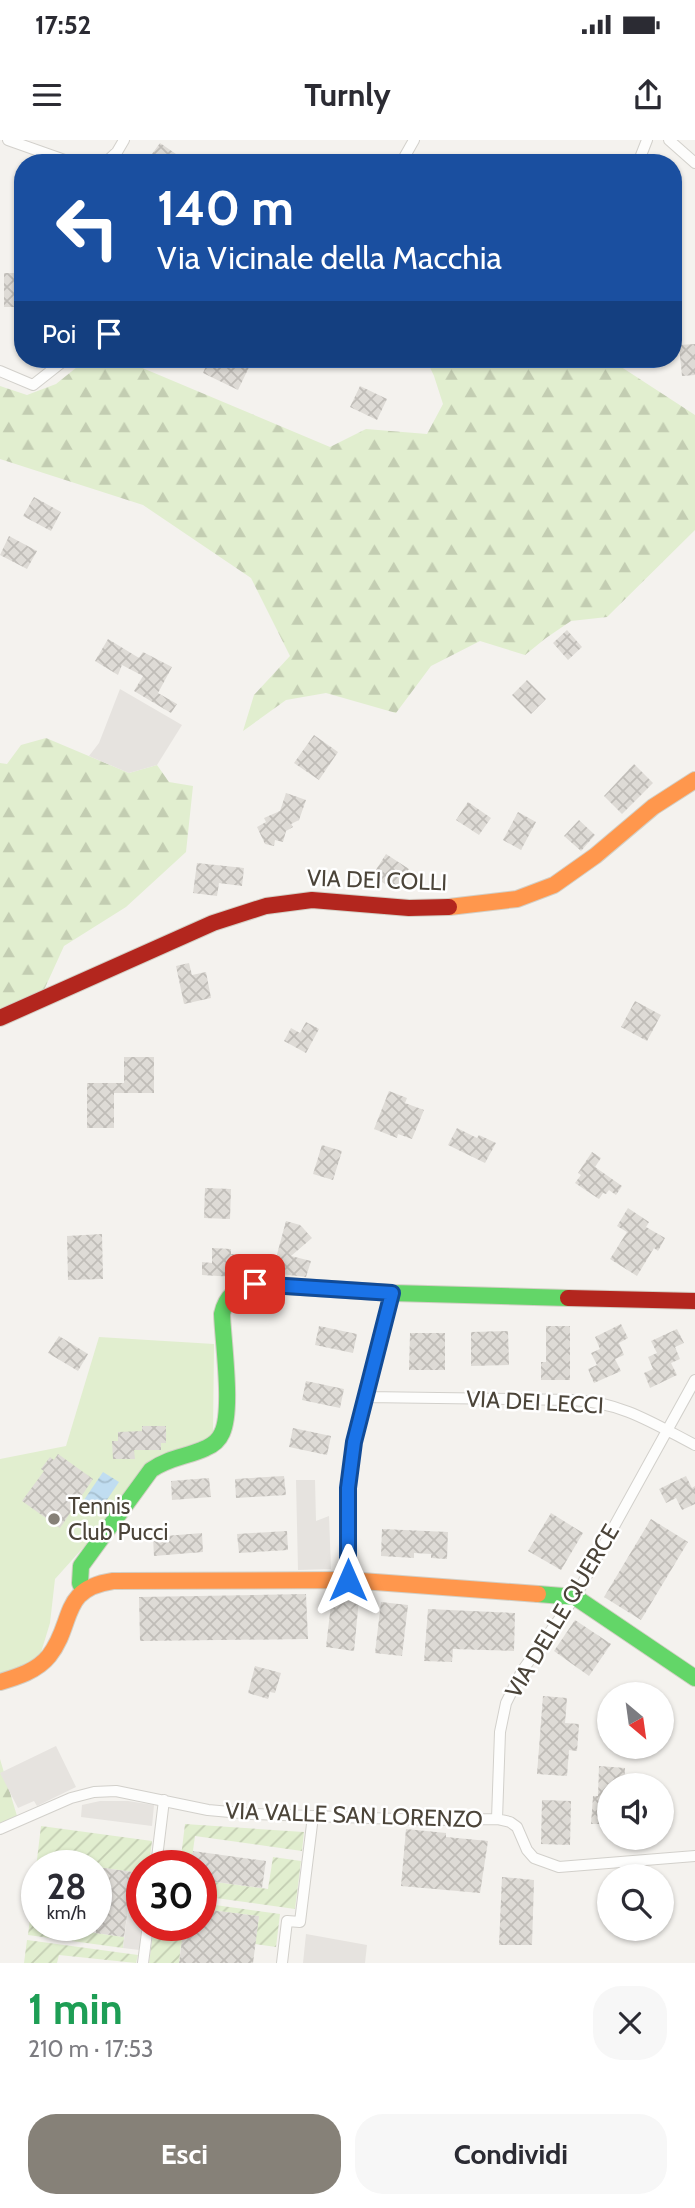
<!DOCTYPE html>
<html lang="it">
<meta charset="utf-8">
<style>
body{margin:0;font-family:Cabin,sans-serif;background:#f7f7f7;color:#2b2b33;height:100vh;display:flex;flex-direction:column;font-size:26px;white-space:nowrap}
*{box-sizing:border-box;margin:0}
p{font-size:23px;color:#7c7c81}
.icon{flex:none;width:38px;height:38px;fill:none;stroke:currentColor;stroke-width:2;stroke-linecap:round;stroke-linejoin:round}
.map{position:relative;height:1823px;overflow:hidden}
.details{display:flex;flex-direction:column;background:#fff;flex:1}
.details>*{flex:none}
.top-card{position:absolute;left:14px;top:14px;width:668px;height:214px;border-radius:28px;box-shadow:0 2px 5px #0004;background:#1a4fa0;color:#fff;overflow:hidden}
.needle{width:46px;rotate:151deg}
.tools{position:absolute;left:597px;top:1542px;display:grid;gap:14px}
.tools a{display:grid;place-items:center;width:77px;height:77px;border-radius:50%;background:#fff;box-shadow:0 2px 5px #0004;font-size:35px}
.speed{position:absolute;left:21px;top:1710px;display:flex;gap:14px;font-size:35px;font-weight:700;text-align:center}
.speed>*{display:grid;place-content:center;width:91px;height:91px;border-radius:50%;background:#fff;box-shadow:0 2px 5px #0004;line-height:1}
.speed small{font-size:18px;font-weight:400}
.speed .limit{border:10px solid #d22;background:#fff;color:#111}
.pin{position:absolute;display:grid;place-items:center;width:60px;height:60px;color:#fff;margin:-30px;border-radius:14px;box-shadow:0 4px 10px #0006}
.me{position:absolute;width:77px;margin:-38px;rotate:0deg;stroke-linejoin:round;filter:drop-shadow(0 0 5px #0008)}
.turn{display:flex;align-items:center;gap:24px;height:147px;padding:0 28px;font-size:32px}
.turn .icon{width:91px;height:91px;stroke-width:2.5}
.turn b{display:block;font-size:49px;line-height:60px}
.then{display:flex;align-items:center;height:66px;padding:0 28px;background:#0003;gap:14px;font-size:26px}
.round{display:grid;place-items:center;flex:none;width:74px;height:74px;border-radius:28px;background:#f7f7f7}
.summary{display:flex;align-items:center;justify-content:space-between;height:119px;padding:0 28px}
h1{font-size:42px;font-weight:700;line-height:52px;color:#1e9e55}
.primary-button{display:flex;gap:14px;margin-top:auto;padding:14px 28px}
.primary-button a{flex:1;height:80px;border-radius:28px;background:#868178;color:#fff;font-size:28px;font-weight:700;line-height:80px;text-align:center}
.primary-button a+a{background:#f7f7f7;color:#2b2b33}
.status{display:flex;justify-content:space-between;align-items:center;height:49px;padding:0 35px;background:#fff;direction:ltr}
.status svg{height:19px;fill:currentColor}
header{display:flex;justify-content:space-between;align-items:center;height:91px;padding:0 28px;background:#fff;font-size:32px;font-weight:700}
.map>svg:first-child{display:block}
.grass{fill:#e1eecf}
.forest{fill:url(#forest-firs)}
.garden{fill:url(#garden-furrows)}
.parking{fill:#e6e3df}
.water{fill:url(#water-waves)}
.building{fill:url(#building-cross-hatch)}
.lines{fill:none;stroke-linecap:round;stroke-linejoin:round}
.street-casing{stroke:#d2d0cb;stroke-width:12}
.fast-casing{stroke:#d3cfc5;stroke-width:18}
.slow-casing{stroke:#d3cfc5;stroke-width:18}
.jam-casing{stroke:#d3cfc5;stroke-width:18}
.street{stroke:#fdfdfc;stroke-width:10}
.fast{stroke:#63d668;stroke-width:16}
.slow{stroke:#ff974d;stroke-width:16}
.jam{stroke:#b3261e;stroke-width:16}
.route-casing{stroke:#114b97;stroke-width:18}
.route{stroke:#1a73e8;stroke-width:12}
.poi-dot{fill:#868178;stroke:#fff;stroke-width:2.5}
.labels{text-anchor:middle;stroke-width:5;stroke-linejoin:round;paint-order:stroke}
.street-label{font-size:23px;fill:#4b4439;stroke:#fff}
.poi-label{font-size:23px;fill:#4b4439;stroke:#fff;text-anchor:start}
</style>
<div class="status"><b>17:52</b><svg viewBox="0 0 49 12"><path d="M0 12V9h3v3zM5 12V6h3v6zM10 12V3h3v9zM15 12V0h3v12zM26 1h20v11H26zM47 4h2v5h-2z"/></svg></div>
<header><svg class="icon" aria-label="menu" viewBox="0 0 24 24"><path d="M4 6h16M4 12h16M4 18h16"/></svg>Turnly<svg class="icon" aria-label="share" viewBox="0 0 24 24"><path d="M12 15V3M7 8l5-5 5 5M5 13v7h14v-7"/></svg></header>
<div class="map">
<svg width="695" height="1823" viewBox="0 0 695 1823">
<defs>
<pattern id="forest-firs" width="22" height="20" patternUnits="userSpaceOnUse" patternTransform="scale(1.75)"><rect width="22" height="20" fill="#e1eecf"/><path d="M5 1l3.5 6h-7zM16 11l3.5 6h-7z" fill="#c3cdb2"/></pattern>
<pattern id="garden-furrows" width="10" height="10" patternUnits="userSpaceOnUse" patternTransform="scale(1.75)"><rect width="10" height="10" fill="#e1eecf"/><path d="M-1 1l2-2M0 10L10 0M9 11l2-2" fill="none" stroke="#c3cdb2"/></pattern>
<pattern id="water-waves" width="16" height="10" patternUnits="userSpaceOnUse" patternTransform="scale(1.75)"><rect width="16" height="10" fill="#c0ddf1"/><path d="M0 5q4-4 8 0t8 0" fill="none" stroke="#a6bfcf"/></pattern>
<pattern id="building-cross-hatch" width="8" height="8" patternUnits="userSpaceOnUse" patternTransform="scale(1.75)"><rect width="8" height="8" fill="#dedbd6"/><path d="M0 0l8 8M0 8l8-8" fill="none" stroke="#c0bdb8"/></pattern>
</defs>
<rect width="100%" height="100%" fill="#f4f2ee"/>
<path class="grass" d="M99,1197l115,7 -1,92 -45,17 -113,126 -5,44 -11,36 -39,15v-215l66,-13z"/>
<path class="forest" d="M87,219h34l209,88 36,-18 61,5 16,-30 -9,-28 -8,-17h183l86,56v115l-88,87 -36,4 -25,17 -21,17 -45,-14 -49,25 -35,47 -70,-20 -40,7 -43,31 11,-36 36,-39 -39,-78 -108,-73 -143,-46v-73l27,9 29,-11z
M46,598l83,35 28,-8 12,17 24,4 -7,66 -60,55 -62,39 -20,44 -44,19v-246l7,1 14,-19z
M0,1619l17,57 -17,8z"/>
<path class="garden" d="M185,1684l119,8 -2,19 -107,-15 -4,29h-11z
M41,1686l111,15 -3,24 -7,1v35l-13,-2 4,-27 -73,-10 -1,3 -22,1v59h15v2l72,10 -1,11 -95,-13z
M273,1717l28,4 -6,48 -94,-13v-16l67,9z
M201,1763l79,11 -4,33 -21,-3 4,-28 -58,-7z
M154,1785h30l-1,9 65,19 -67,-9 -2,19h-30z
M27,1800l111,15 -2,8 -77,-8 -2,8h-33z"/>
<path class="parking" d="M120,549l62,36 -25,40 -28,8 -40,-17 10,-13z
M296,1340h19l1,41 13,-5 2,53 -33,1z
M56,1606l20,41 -39,19 -3,-5 -16,7 -18,-35z
M100,1661h28l26,4 -2,21 -71,-9 1,-12z
M128,1769l14,2v14h10l-4,26 -25,-3z
M306,1794l61,11 -2,18h-62z"/>
<path class="water" d="M103,1332l16,10 -19,28 -16,-10z"/>
<path class="building" d="M160,3l16,11 -5,9h-15l-7,-5z
M4,133h19v34h-19z
M695,204v31l-13,1 -3,-31z
M209,219h44l-15,31 -35,-17z
M360,246l27,13 -10,21 -27,-13z
M34,357l27,15 -10,19 -28,-15z
M9,396l28,15 -10,18 -27,-14z
M567,490l15,17 -14,13 -15,-17z
M108,499l31,19 4,-6 29,15 -14,26 19,11 -6,9 -37,-22 9,-15 -21,-11 -4,10 -23,-14z
M527,540l19,19 -15,15 -19,-19z
M314,595l24,17 -19,28 -25,-17z
M634,624l19,19 -31,31 -18,-18z
M286,653l20,7 -7,20 -8,4 2,3 -7,4 -3,11 -8,-2 -1,6 -9,-2 -8,-17 9,-5 -2,-4 16,-7z
M468,662l23,16 -12,17 -23,-15z
M518,672l18,10 -15,28 -18,-10z
M579,680l16,15 -14,16 -17,-15z
M386,714l23,15 -14,21 -23,-14z
M197,723l47,5 -2,18 -23,-3 -2,13 -24,-3z
M189,823l3,12 14,-3 5,26 -27,6 -8,-38z
M635,861l26,14 -14,26 -26,-14z
M306,882l13,7 -13,24 -22,-12 7,-13 9,5z
M124,917h30v36h-40v35h-27v-45h37z
M389,951l18,7 -2,5 19,7 -12,29 -14,-5 -1,4 -23,-9z
M457,988l20,10 2,-3 17,8 -11,20 -37,-18z
M322,1005l20,6 -9,29 -20,-6z
M592,1012l9,6 -6,9 27,19 -6,9 -7,-5 -3,4 -3,-1 -4,6 -24,-16 6,-8 -3,-2z
M205,1048l26,1 -1,30 -26,-1z
M628,1068l21,14 -3,5 19,11 -7,13 -4,-3 -17,28 -27,-17 17,-27 -10,-6z
M286,1081l14,4 12,13 -21,18 20,5 -5,16 -34,-4z
M102,1094l1,45 -35,1 -1,-44z
M212,1108l19,1v5h12l-1,16h-7v7l-33,-2v-13l10,1z
M621,1184l7,14 -9,5 5,12 -9,4 6,12 -27,12 -6,-14 9,-4 -6,-12 9,-4 -5,-12z
M319,1186l38,8 -4,19 -38,-8z
M546,1186h24v54h-29v-18h5z
M677,1189l7,14 -9,4 5,12 -9,4 6,12 -27,13 -6,-15 9,-4 -5,-12 9,-4 -6,-12z
M508,1191l1,34 -38,1v-34z
M410,1193h35v37h-36z
M59,1196l29,18 -10,17 -30,-18z
M306,1241l38,8 -4,19 -38,-8z
M142,1286h24v17h-5v7h-27l1,9h-22l-1,-18h6v-9l24,-1z
M293,1288l38,8 -4,19 -38,-8z
M58,1314l35,25 -33,49 -38,-27 22,-30 -3,-2 9,-12 4,3z
M284,1336l2,19 -50,3 -1,-19z
M686,1336l6,12 3,-2v18l-13,6 -6,-12 -10,5 -7,-14z
M209,1338l2,19 -39,3 -1,-19z
M551,1373l32,20 -22,37 -33,-19z
M651,1379l37,23 -47,78 -37,-23z
M382,1389l66,3 -1,27 -16,-1v-4l-17,-1v5l-33,-2z
M287,1391l1,19 -49,3 -2,-19z
M202,1393l1,19 -49,4 -1,-19z
M306,1454l2,45 -168,2 -1,-44z
M332,1456l27,3 -5,52 -28,-4z
M381,1462l27,3 -6,51 -27,-3z
M428,1469l87,4 -1,38 -61,-2 -1,13 -28,-1z
M575,1480l36,24 -22,32 -35,-25z
M255,1526l26,7 -6,20 -5,-1 -2,7 -20,-6z
M543,1556l24,2 -2,25 14,1 -2,27 -8,-1 -2,26 -30,-2z
M599,1626l26,2 -1,17h-15v39h-18l2,-28h5z
M542,1660l29,1 -1,44 -29,-1z
M406,1689l40,4v4l42,4 -8,52 -79,-7z
M193,1711l73,10 -4,27 -61,-8v-14h-10z
M96,1727l37,5 -9,65 -28,-4z
M502,1737l32,3 -2,65h-33z
M201,1769l58,7 -6,47h-74l5,-38h17z"/>
<g class="lines">
<g class="street-casing">
<path id="street" d="M8,0l65,23
M669,0l26,23
M105,23l12,-11 7,-12
M401,23l13,-23
M638,23l9,-23
M0,231l33,14 33,-26
M366,1257l206,3c49,2 81,23 123,45
M348,1440v-92l6,-46 38,-149
M497,1679l3,-87 6,-29 16,-32 53,-74 120,-217
M0,1689l71,-31 23,-6 22,-1 92,19 44,4 175,6 70,-1 13,3 7,5 10,23 7,8 25,9 136,-11
M156,1726l8,-66
M143,1823l5,-38
M282,1823l5,-42 13,1 13,-106"/>
</g>
<g class="fast-casing">
<path id="fast" d="M83,1450l-3,-7 1,-17 70,-96c19,-13 36,-13 55,-22 7,-3 13,-8 16,-15 11,-23 1,-91 0,-119 4,-18 15,-27 33,-30l137,9 176,5
M538,1454l37,3 120,81"/>
</g>
<g class="slow-casing">
<path id="slow" d="M449,767l68,-8 37,-14 41,-29 58,-49 42,-27
M0,1542c17,-5 37,-11 49,-26 26,-33 10,-67 64,-75l235,-1 190,14"/>
</g>
<g class="jam-casing">
<path id="jam" d="M0,878l213,-95 53,-17 46,-6 97,8 40,-1
M568,1158l127,3"/>
</g>
<use href="#street" class="street"/>
<use href="#fast" class="fast"/>
<use href="#slow" class="slow"/>
<use href="#jam" class="jam"/>
</g>
<g class="lines">
<g class="route-casing">
<path id="route" d="M255,1144l137,9 -38,149 -6,46v92"/>
</g>
<use href="#route" class="route"/>
</g>
<circle class="poi-dot" cx="54" cy="1379" r="7"/>
<g class="labels">
<g class="street-label">
<text transform="translate(377 740) rotate(2)" y="8">VIA DEI COLLI</text>
<text transform="translate(535 1262) rotate(3)" y="8">VIA DEI LECCI</text>
<text transform="translate(562 1471) rotate(-59)" y="8">VIA DELLE QUERCE</text>
<text transform="translate(354 1675) rotate(2)" y="8">VIA VALLE SAN LORENZO</text>
</g>
<g class="poi-label">
<text x="68" y="1374">Tennis<tspan x="68" dy="26">Club Pucci</tspan></text>
</g>
</g>
</svg>
<div class="tools">
<a><svg class="needle" viewBox="-14 -14 28 28"><path d="M0-13l5 13h-10z" fill="#e53935"/><path d="M0 13l5-13h-10z" fill="#7c7c81"/></svg></a>
<a><svg class="icon" aria-label="sound" viewBox="0 0 24 24"><path d="M4 9h4l5-4v14l-5-4H4zM17 9q2 3 0 6"/></svg></a>
<a><svg class="icon" aria-label="search" viewBox="0 0 24 24"><circle cx="10" cy="10" r="6"/><path d="M15 15l6 6"/></svg></a>
</div>
<div class="speed"><div>28<small>km/h</small></div><div class="limit">30</div></div>
<div class="pin" style="left:255px;top:1144px;background:#d93025"><svg class="icon" aria-label="arrive" viewBox="0 0 24 24"><path d="M6 21V4h12l-3 4 3 4H6"/></svg></div>
<svg class="me" style="left:348px;top:1440px" viewBox="-20 -20 40 40"><path d="M0-17L14 15 0 8-14 15z" fill="#1a73e8" stroke="#fff" stroke-width="4"/></svg>
<div class="top-card">
<div class="turn"><svg class="icon" aria-label="left" viewBox="0 0 24 24"><path d="M17 20v-9H6M10 6l-5 5 5 5"/></svg><div><b>140 m</b>Via Vicinale della Macchia</div></div>
<div class="then">Poi<svg class="icon" aria-label="arrive" viewBox="0 0 24 24"><path d="M6 21V4h12l-3 4 3 4H6"/></svg></div>
</div>
</div>
<section class="details">
<div class="summary"><div><h1>1 min</h1><p>210 m · 17:53</p></div><a class="round"><svg class="icon" aria-label="close" viewBox="0 0 24 24"><path d="M6 6l12 12M18 6L6 18"/></svg></a></div>
<div class="primary-button"><a>Esci</a><a>Condividi</a></div>
</section>
